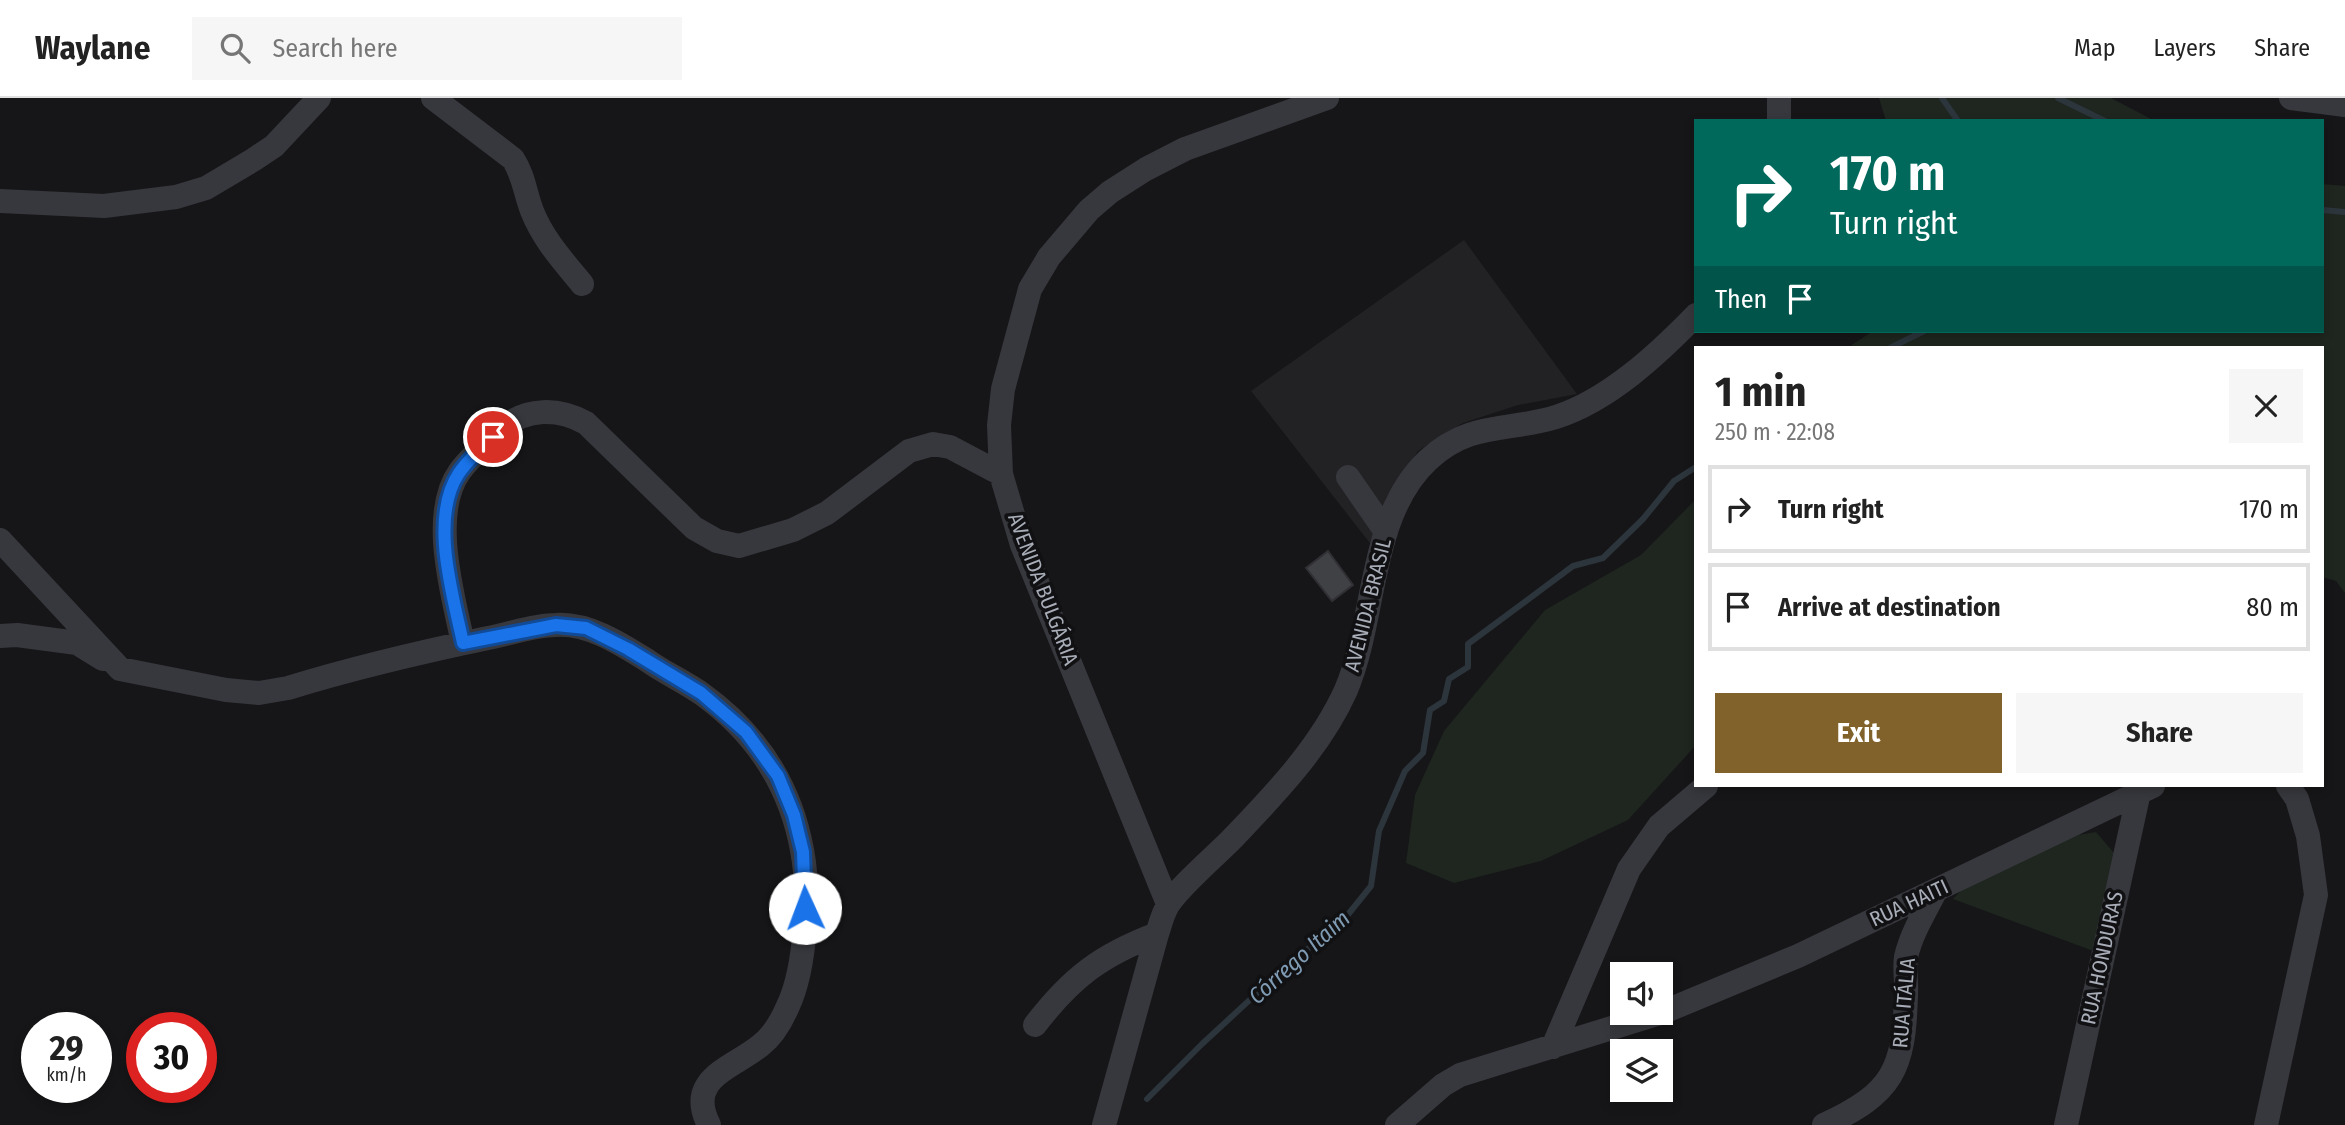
<!DOCTYPE html>
<meta charset="utf-8">
<style>
body{margin:0;font-family:"Fira Sans Condensed",sans-serif;background:#f6f6f6;color:#222;height:100vh;display:flex;flex-direction:column;font-size:26px;white-space:nowrap}
*{box-sizing:border-box;margin:0}
p{font-size:23px;color:#767676}
.icon{flex:none;width:38px;height:38px;fill:none;stroke:currentColor;stroke-width:2;stroke-linecap:round;stroke-linejoin:round}
.map{position:relative;flex:1;overflow:hidden}
.sheet{position:absolute;left:1694px;top:248px;width:630px;height:441px;display:flex;flex-direction:column;background:#fff;border-radius:0px;box-shadow:0 4px 10px #0003}
.sheet>*{flex:none}
.top-card{position:absolute;left:1694px;top:21px;width:630px;height:214px;border-radius:0px;box-shadow:0 4px 10px #0003;background:#00695c;color:#fff;overflow:hidden}
.tools{position:absolute;left:1610px;top:864px;display:grid;gap:14px}
.tools a{display:grid;place-items:center;width:63px;height:63px;border-radius:0px;background:#fff;box-shadow:0 4px 10px #0003;font-size:35px}
.speed{position:absolute;left:21px;top:914px;display:flex;gap:14px;font-size:35px;font-weight:700;text-align:center}
.speed>*{display:grid;place-content:center;width:91px;height:91px;border-radius:50%;background:#fff;box-shadow:0 4px 10px #0003;line-height:1}
.speed small{font-size:18px;font-weight:400}
.speed .limit{border:10px solid #d22;background:#fff;color:#111}
.pin{position:absolute;display:grid;place-items:center;width:60px;height:60px;color:#fff;margin:-30px;border:4px solid #fff;border-radius:50%;box-shadow:0 2px 7px #0007}
.me{position:absolute;width:77px;margin:-38px;rotate:358deg;stroke-linejoin:round;filter:drop-shadow(0 0 5px #0008)}
.turn{display:flex;align-items:center;gap:24px;height:147px;padding:0 21px;font-size:32px}
.turn .icon{width:91px;height:91px;stroke-width:2.5}
.turn b{display:block;font-size:49px;line-height:60px}
.then{display:flex;align-items:center;height:66px;padding:0 21px;background:#0003;gap:14px;font-size:26px}
.round{display:grid;place-items:center;flex:none;width:74px;height:74px;border-radius:0px;background:#f6f6f6}
.head{display:flex;align-items:center;justify-content:space-between;height:119px;padding:0 21px}
h1{font-size:42px;font-weight:700;line-height:52px}
.button{display:flex;gap:14px;margin-top:auto;padding:14px 21px}
.button a{flex:1;height:80px;border-radius:0px;background:#80622a;color:#fff;font-size:28px;font-weight:700;line-height:80px;text-align:center}
.button a+a{background:#f6f6f6;color:#222}
ul{padding:0;list-style:none}
li{display:flex;align-items:center;gap:21px;height:88px;margin:0 14px 10px;padding:0 7px;border:4px solid #e0e0e0;border-radius:0px}
li div{flex:1}
li b{display:block;font-size:26px}
li em{font-style:normal}
header{display:flex;align-items:center;gap:42px;box-sizing:border-box;height:98px;padding:0 35px;background:#fff;border-bottom:2px solid #e0e0e0}
header strong{font-size:33px}
nav{display:flex;gap:38px;margin-inline-start:auto;font-size:24px}
.search{width:490px;height:63px;background:#f6f6f6;display:flex;align-items:center;gap:18px;box-sizing:border-box;padding:0 24px;border-radius:0px;color:#767676;font-size:26px}
.map>svg:first-child{display:block}
.built{fill:#222225}
.green{fill:#1e261f}
.lines{fill:none;stroke-linecap:round;stroke-linejoin:round}
.stream{stroke:#2c353c;stroke-width:6}
.building{fill:#404145;stroke:#303034;stroke-width:2}
.minor{stroke:#37383d;stroke-width:24}
.route-casing{stroke:#114b97;stroke-width:18}
.route{stroke:#1a73e8;stroke-width:12}
.labels{text-anchor:middle;stroke-width:7;stroke-linejoin:round;paint-order:stroke}
.street-label{font-size:21px;fill:#a8adb8;stroke:#111113}
.water-label{font-size:23px;font-style:italic;fill:#7f9bb3;stroke:#111113}
</style>
<header>
<strong>Waylane</strong>
<div class="search"><svg class="icon" aria-label="search" viewBox="0 0 24 24"><circle cx="10" cy="10" r="6"/><path d="M15 15l6 6"/></svg>Search here</div>
<nav><a>Map</a><a>Layers</a><a>Share</a></nav>
</header>
<div class="map">
<svg width="2345" height="1027" viewBox="0 0 2345 1027">
<rect width="100%" height="100%" fill="#161618"/>
<path class="built" d="M1464,142l113,154 -59,11 -55,18 -45,28 -32,47 -13,49 -122,-156z"/>
<path class="green" d="M1879,0h232l44,23h-269z
M2322,86l23,2v407l-9,-12 -14,-4v-229h-475l26,-17h449z
M1696,401v246l-68,75 -87,41 -87,22 -48,-20 9,-68 29,-64 101,-121 96,-55z
M2096,734l24,28 -24,92 -143,-53 21,-22 104,-42z"/>
<g class="lines">
<path class="stream" d="M1942,0l16,23
M2058,0l47,23
M2322,112l23,2
M1890,250l34,-17
M1147,1001l55,-55 92,-85 44,-32 33,-41 8,-55 26,-60 18,-18 7,-43 14,-9 5,-22 19,-12v-23l105,-78 30,-8 40,-39 31,-38 22,-14"/>
</g>
<path class="building" d="M1328,453l25,34 -21,16 -26,-33z"/>
<g class="lines">
<path class="minor" d="M433,0l80,61c11,17 12,34 19,52 11,28 31,50 50,73
M1779,0v23
M2291,0l54,7
M0,103l104,5 72,-9 30,-9 47,-28 21,-14 45,-48
M1348,379l38,55
M0,442l120,129 106,21 33,3 29,-5c65,-20 133,-36 200,-50 22,-4 46,-13 68,-13 33,-2 65,19 92,36 17,12 37,21 54,33 54,39 88,90 100,156 8,41 4,118 -14,156 -6,14 -14,29 -27,39 -29,24 -76,33 -52,80
M0,538l17,-1 60,8 26,16
M463,545c-10,-48 -34,-129 -3,-172 12,-16 28,-29 42,-42 24,-22 57,-21 84,-6l108,105 23,13 22,5 54,-16 34,-17 82,-62 24,-7 17,3 51,27
M1168,806l-146,-359 -21,-71 -2,-49 4,-36 27,-100 19,-32 40,-47 21,-18 36,-23 39,-20 142,-51
M1661,915l137,-57 355,-170
M1035,927c36,-47 66,-70 122,-91
M1553,949l76,-178 30,-43 47,-40
M1104,1027l53,-191c3,-9 6,-21 11,-29 10,-17 47,-49 63,-65 43,-45 89,-92 115,-150 31,-73 22,-174 82,-230 42,-39 79,-28 128,-43 53,-17 102,-63 140,-102
M1397,1027l46,-40 17,-10 200,-62
M1824,1027c69,-32 80,-55 82,-130 1,-13 -2,-27 0,-38 5,-23 19,-45 29,-65
M2066,1027l73,-333
M2266,1027l50,-230 -8,-59 -11,-37 -9,-13"/>
</g>
<g class="lines">
<g class="route-casing">
<path id="route" d="M493,339c-12,11 -25,23 -34,36 -30,45 -6,122 4,170l93,-18 30,3 42,21 73,44 45,39 32,44 16,39 9,37 2,56"/>
</g>
<use href="#route" class="route"/>
</g>
<g class="labels">
<g class="street-label">
<text transform="translate(1043 491) rotate(69)" y="7">AVENIDA BULGÁRIA</text>
<text transform="translate(1368 507) rotate(-76)" y="7">AVENIDA BRASIL</text>
<text transform="translate(1909 805) rotate(-25)" y="7">RUA HAITI</text>
<text transform="translate(2102 860) rotate(-78)" y="7">RUA HONDURAS</text>
<text transform="translate(1904 905) rotate(-85)" y="7">RUA ITÁLIA</text>
</g>
<g class="water-label">
<text transform="translate(1299 859) rotate(-42)" y="8">Córrego Itaim</text>
</g>
</g>
</svg>
<div class="tools">
<a><svg class="icon" aria-label="sound" viewBox="0 0 24 24"><path d="M4 9h4l5-4v14l-5-4H4zM17 9q2 3 0 6"/></svg></a>
<a><svg class="icon" aria-label="layers" viewBox="0 0 24 24"><path d="M12 4l9 5-9 5-9-5zM3 14l9 5 9-5"/></svg></a>
</div>
<div class="speed"><div>29<small>km/h</small></div><div class="limit">30</div></div>
<div class="pin" style="left:493px;top:339px;background:#d93025"><svg class="icon" aria-label="arrive" viewBox="0 0 24 24"><path d="M6 21V4h12l-3 4 3 4H6"/></svg></div>
<svg class="me" style="left:805px;top:810px" viewBox="-20 -20 40 40"><circle r="19" fill="#fff"/><path d="M0-13L10 11 0 6-10 11z" fill="#1a73e8"/></svg>
<div class="top-card">
<div class="turn"><svg class="icon" aria-label="right" viewBox="0 0 24 24"><path d="M7 20v-9h11M14 6l5 5-5 5"/></svg><div><b>170 m</b>Turn right</div></div>
<div class="then">Then<svg class="icon" aria-label="arrive" viewBox="0 0 24 24"><path d="M6 21V4h12l-3 4 3 4H6"/></svg></div>
</div>
<section class="sheet">
<div class="head"><div><h1>1 min</h1><p>250 m · 22:08</p></div><a class="round"><svg class="icon" aria-label="close" viewBox="0 0 24 24"><path d="M6 6l12 12M18 6L6 18"/></svg></a></div>
<ul>
<li><svg class="icon" aria-label="right" viewBox="0 0 24 24"><path d="M7 20v-9h11M14 6l5 5-5 5"/></svg><div><b>Turn right</b></div><em>170 m</em></li>
<li><svg class="icon" aria-label="arrive" viewBox="0 0 24 24"><path d="M6 21V4h12l-3 4 3 4H6"/></svg><div><b>Arrive at destination</b></div><em>80 m</em></li>
</ul>
<div class="button"><a>Exit</a><a>Share</a></div>
</section>
</div>
